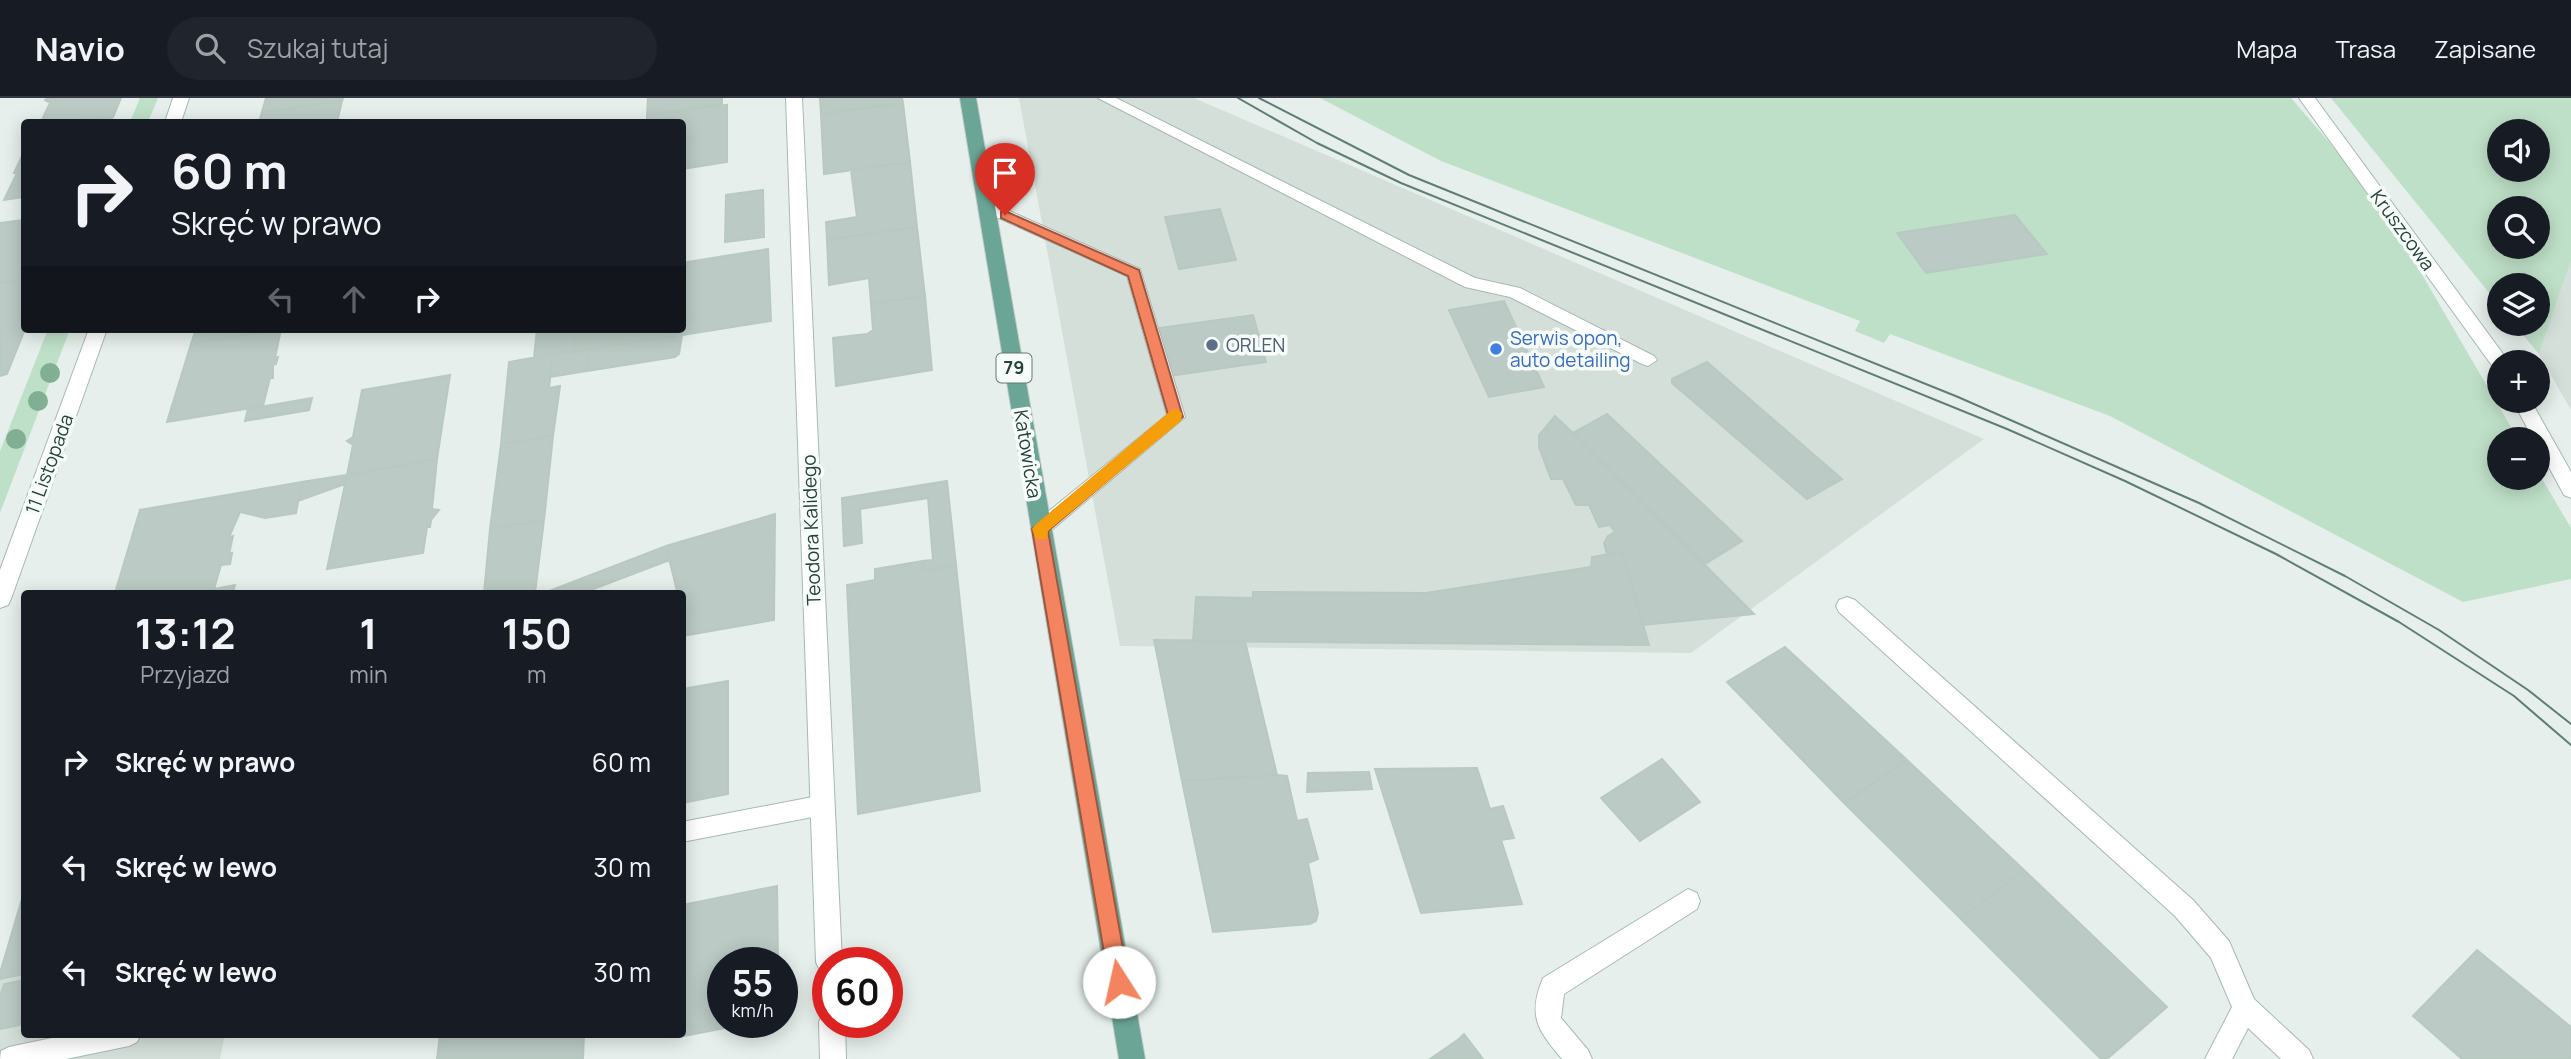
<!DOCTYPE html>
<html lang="pl">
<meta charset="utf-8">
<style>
body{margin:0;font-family:Manrope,sans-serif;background:#20242c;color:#f1f3f6;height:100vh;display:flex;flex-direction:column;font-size:26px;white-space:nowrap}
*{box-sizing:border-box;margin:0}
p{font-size:23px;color:#9ea1a6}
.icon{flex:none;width:38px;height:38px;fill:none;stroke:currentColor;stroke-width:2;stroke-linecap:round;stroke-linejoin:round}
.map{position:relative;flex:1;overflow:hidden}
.side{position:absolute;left:21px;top:492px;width:665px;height:448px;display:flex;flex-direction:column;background:#171b24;border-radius:7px;box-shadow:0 4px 18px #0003}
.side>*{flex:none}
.guide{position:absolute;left:21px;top:21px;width:665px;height:214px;border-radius:7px;box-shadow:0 4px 18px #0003;background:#171b24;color:#f1f3f6;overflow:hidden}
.buttons{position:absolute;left:2487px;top:21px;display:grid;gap:14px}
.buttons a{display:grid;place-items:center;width:63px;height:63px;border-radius:50%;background:#171b24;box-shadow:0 4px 18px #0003;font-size:35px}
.speed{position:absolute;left:707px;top:849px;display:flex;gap:14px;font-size:35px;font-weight:700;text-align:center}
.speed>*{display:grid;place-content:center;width:91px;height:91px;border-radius:50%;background:#171b24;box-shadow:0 4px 18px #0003;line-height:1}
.speed small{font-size:18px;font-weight:400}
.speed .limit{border:10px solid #d22;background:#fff;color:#111}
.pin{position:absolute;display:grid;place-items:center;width:60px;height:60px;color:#fff;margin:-72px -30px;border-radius:50% 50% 50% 0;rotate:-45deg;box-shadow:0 0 7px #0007}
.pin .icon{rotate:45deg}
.me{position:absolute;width:77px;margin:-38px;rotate:350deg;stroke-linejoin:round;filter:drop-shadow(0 0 5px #0008)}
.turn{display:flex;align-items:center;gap:24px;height:147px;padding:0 35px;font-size:32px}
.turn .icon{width:91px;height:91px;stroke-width:2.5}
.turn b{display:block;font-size:49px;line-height:60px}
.lanes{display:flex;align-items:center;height:66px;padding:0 35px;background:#0003;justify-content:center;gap:35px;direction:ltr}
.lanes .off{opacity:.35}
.eta{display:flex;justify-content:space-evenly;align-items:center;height:119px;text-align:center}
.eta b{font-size:42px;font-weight:700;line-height:49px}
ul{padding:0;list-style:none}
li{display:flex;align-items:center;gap:21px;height:105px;padding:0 35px}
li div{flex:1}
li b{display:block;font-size:26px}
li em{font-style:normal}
header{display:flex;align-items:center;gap:42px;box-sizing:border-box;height:98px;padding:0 35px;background:#171b24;border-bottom:2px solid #363941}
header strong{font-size:33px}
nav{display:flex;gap:38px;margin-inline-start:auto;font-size:24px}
.search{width:490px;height:63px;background:#20242c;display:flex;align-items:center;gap:18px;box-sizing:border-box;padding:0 24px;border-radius:38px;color:#9ea1a6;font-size:26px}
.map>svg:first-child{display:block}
.built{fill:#d4dfda}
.green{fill:#bfe0c8;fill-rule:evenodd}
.building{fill:#bbcac4;stroke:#b8c9c2;stroke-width:2}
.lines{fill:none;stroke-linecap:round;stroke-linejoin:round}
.service-casing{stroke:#a8b8b2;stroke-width:2}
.minor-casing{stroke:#a8b8b2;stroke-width:2}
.primary-casing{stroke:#c2cac8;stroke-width:2}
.service{fill:#fff;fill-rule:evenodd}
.minor{fill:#fff;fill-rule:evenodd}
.primary{fill:#6aa596;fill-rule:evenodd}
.tram{stroke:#5f7d75;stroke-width:2}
.tree{fill:#80af93}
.route{fill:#f4845f;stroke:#9f563e;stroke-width:2}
.slow{fill:#f59e0b}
.service-dot{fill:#5c6f8a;stroke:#f7fbf9;stroke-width:2.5}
.shop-dot{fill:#3f7fe0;stroke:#f7fbf9;stroke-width:2.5}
.labels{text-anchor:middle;stroke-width:7;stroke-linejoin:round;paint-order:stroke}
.shield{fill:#f7fbf9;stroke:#637a73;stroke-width:2}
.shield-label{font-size:18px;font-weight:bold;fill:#24423a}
.street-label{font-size:19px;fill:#24423a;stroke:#f7fbf9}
.shop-label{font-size:19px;fill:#366cbe;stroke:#f7fbf9;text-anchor:start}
.service-label{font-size:19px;fill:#4e5e75;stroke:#f7fbf9;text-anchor:start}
</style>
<header>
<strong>Navio</strong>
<div class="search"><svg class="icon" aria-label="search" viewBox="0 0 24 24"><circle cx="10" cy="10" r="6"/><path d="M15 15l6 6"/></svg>Szukaj tutaj</div>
<nav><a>Mapa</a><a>Trasa</a><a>Zapisane</a></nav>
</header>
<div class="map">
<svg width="2571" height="961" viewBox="0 0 2571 961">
<rect width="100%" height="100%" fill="#e6efeb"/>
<path class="built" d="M1019,0h175l790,341 -293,214 -571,-7z
M2571,163v149l-32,-56z
M24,876v60h201l-5,25h-220v-80z"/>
<path class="green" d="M140,0h18l-10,24h-18z
M1320,0h971l64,74 31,41 132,226h-19v39h39v-6l33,56v51l-108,23 -353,-186 -220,-82 -6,9 -29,-12 5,-10 -419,-160z
M2331,0h240v163l-32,93 -25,-30h24v-39h-39v20zM2499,33h39v39h-39zM2499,110h39v39h-39z
M48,231h22l-70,184v-62z"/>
<path class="building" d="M48,0h73l-8,19 -72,5 9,-19 -5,-3z
M266,0h77l-1,3 -80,11z
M648,0h74v6l-75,11z
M820,0h82l1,5 -82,11z
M342,3l-5,21h-78l3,-10z
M903,5l7,59 -86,12 -3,-60z
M727,7v57l-45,7v-47h-35v-7z
M113,19l-3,5h-44z
M24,57v42l-20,3 13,-27h-3l8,-17z
M910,64l7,65 -90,13 -1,-18 31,-5 -6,-47z
M763,92l1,47 -39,5 1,-47z
M1220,111l16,51 -57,9 -14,-52z
M2015,117l32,39 -121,19 -29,-40z
M24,122v60l-24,3v-60z
M917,129l8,69 -54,8 -2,-26 -40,7 -2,-45z
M768,151l3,72 -89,14 3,-15 -3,-33 4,-4 1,-21z
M24,182l1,49 -18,45 -7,2v-93z
M925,198l7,74 -96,16 -3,-48 34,-4 6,-4 -2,-26z
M1504,203l40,86 -55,10 -40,-87z
M1253,217l13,47 -96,14 -11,-48z
M196,231h84l-89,15z
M281,231l-6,29 3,-1 -2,7 -3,1v13h-3l-7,28 -96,16 24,-78z
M537,231h37l-1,23 -39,5z
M574,231h69l1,12 -71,11z
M643,231h41l-2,6 -38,6z
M682,237l-3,19 -4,3 -88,14 3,-22z
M590,251l-3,22 -37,6 3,-23z
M553,256l-4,34 11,-2 -7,50 -52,8 8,-82z
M1707,264l135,117 -35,20 -135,-116v-4z
M450,277l-13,84 -90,16 6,-30 -6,-4 6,-4 9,-47z
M312,300l-3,12 -64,11 3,-12z
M1607,316l135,127 -37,23 -132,-131z
M1555,318l18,17 181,181 -111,11 -21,-73 -15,2 -3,-11 4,-7 7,-4 -5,-7 -11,2 -10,-22h-13l-13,-26h-12l-12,-32v-12z
M553,338l-9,84 -54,9 11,-85z
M437,361l-5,50 7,1 -8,10 -1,7h-3l-4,26 -96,16 20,-94z
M347,377l-2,9 -47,17 4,-19z
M947,383l9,84 -32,6 -1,-10 10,-1 -5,-62 -68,11 2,34 -18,3 -2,-48z
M302,384l-6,31 -31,5 -25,-6 -11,25 4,-1 -4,18 3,-1 -2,11 -9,1 -7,24 -26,4h-73l25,-83z
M775,416l-1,106 -92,16v-43h-7l2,-2 -11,-45z
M544,422l-9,73h-51l6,-64z
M666,448l4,14 -87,33h-39z
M1622,454l27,93 -456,-4 3,-44 57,1v-6l173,1 165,-26 1,-10z
M923,463l1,10 32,-6 24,226 -122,23 -11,-229 28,-5v-11z
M235,487l-2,8h-45l26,-4z
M1154,542l91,1 32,134 -95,6z
M1785,549l122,113 -63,43 -117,-121z
M728,583v113l-46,9v-114z
M1662,661l38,43 -60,39 -39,-43z
M1907,662l117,110 -63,49 -117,-116z
M1477,670l13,41 13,-3 11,32 -13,2 21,64 -101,9 -46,-144z
M1369,674l3,17 -65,3 1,-19z
M1277,677l10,1 10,45 10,-2 11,40 -10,4 10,50 -2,8 -6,3 -97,8 -31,-151z
M2024,772l143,137 -60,52h-6l-140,-140z
M777,788l1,76h-55v60h32l-71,14 3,-132z
M24,794v82l-24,5v-6z
M2477,852l94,77v32h-109l-49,-43z
M24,882v28l-4,17 -20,4v-32l4,-13z
M440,936h144l-1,25h-146z
M1464,936l19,25h-53l29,-20z"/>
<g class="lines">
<g class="service-casing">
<path id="service" d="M1098,0h18l359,180 45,10 134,68 3,4 -9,6 -6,-2 -132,-67 -45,-10z
M987,103l153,68 45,148 -138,117 -7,2 -7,-2 -2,-5 2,-5 134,-109 -40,-139 -146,-66 -2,-4 2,-4z
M823,697l8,3 3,7 -3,7 -8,3 -141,27v-20z
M71,936h70l-4,8 -8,4 -63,13h-66l1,-8 8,-4z"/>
</g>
<g class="minor-casing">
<path id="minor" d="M173,0h16l-8,24h-16z
M786,0h16l40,864h-14v12l-8,-3 -4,-9z
M2299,0h16l194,264h-10v6l-6,-1z
M89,231h18l-96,270 -3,6 -8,3v-38z
M2513,303h18l40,71v26l-7,-3 -26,-48v-8h-5z
M1847,499l8,3 338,300 36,41 25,58 55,51 4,9h-32l-33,-31 -16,31h-27l27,-52 -21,-49 -36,-42 -336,-304 -3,-6 3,-6z
M1688,791l9,4 3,8 -3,8 -133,85 -3,24 27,32 4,9h-30c-24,-29 -35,-42 -19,-81z
M828,913v11h17l1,37h-26l-1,-37 4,-9z"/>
</g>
<g class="primary-casing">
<path id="primary" d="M960,0h16l169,961h-26z"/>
</g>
<use href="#service" class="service"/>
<use href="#minor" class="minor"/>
<use href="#primary" class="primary"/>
<path class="tram" d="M1238,0l79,45 84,40 606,246 118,52 151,73 123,68 115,74 57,49
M1259,0l150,77 549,222 241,106 146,73 94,54 89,60 43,34"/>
</g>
<g class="tree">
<circle cx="50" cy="275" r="10"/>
<circle cx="38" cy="303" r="10"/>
<circle cx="16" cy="341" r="10"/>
</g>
<path class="route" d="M1005,113l134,59 44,147 -135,114 81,451 -3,7 -7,2 -7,-2 -3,-7 -77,-453 136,-114 -40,-139 -127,-58v-6z"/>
<path class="slow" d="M1174,310l8,5 -1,8 -133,110 -1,8h-11l-4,-10 3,-4z"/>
<circle class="service-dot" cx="1212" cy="247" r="7"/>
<circle class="shop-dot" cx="1496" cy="251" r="7"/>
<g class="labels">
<rect class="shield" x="996.5" y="255.5" width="35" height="29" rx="5"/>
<g class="shield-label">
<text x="1014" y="276">79</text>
</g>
<g class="street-label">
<text transform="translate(2403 132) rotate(54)" y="7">Kruszcowa</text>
<text transform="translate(1028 356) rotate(81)" y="7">Katowicka</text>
<text transform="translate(49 366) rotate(-70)" y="7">11 Listopada</text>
<text transform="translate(811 432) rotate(-92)" y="7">Teodora Kalidego</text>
</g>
<g class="shop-label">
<text x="1510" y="247">Serwis opon,<tspan x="1510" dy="22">auto detailing</tspan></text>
</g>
<g class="service-label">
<text x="1226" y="254">ORLEN</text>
</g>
</g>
</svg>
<div class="buttons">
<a><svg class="icon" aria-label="sound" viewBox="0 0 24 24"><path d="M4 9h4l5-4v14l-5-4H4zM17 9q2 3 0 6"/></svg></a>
<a><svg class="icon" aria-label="search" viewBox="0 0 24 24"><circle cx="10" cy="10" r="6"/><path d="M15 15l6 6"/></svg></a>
<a><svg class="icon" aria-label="layers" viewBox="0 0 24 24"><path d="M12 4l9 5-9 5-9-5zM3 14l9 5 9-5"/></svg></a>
<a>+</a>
<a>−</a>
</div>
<div class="speed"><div>55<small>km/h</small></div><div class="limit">60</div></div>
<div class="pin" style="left:1005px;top:117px;background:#d93025"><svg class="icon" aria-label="arrive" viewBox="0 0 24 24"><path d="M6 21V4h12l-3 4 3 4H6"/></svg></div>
<svg class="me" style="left:1119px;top:884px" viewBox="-20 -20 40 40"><circle r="19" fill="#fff"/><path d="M0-13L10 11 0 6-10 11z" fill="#f4845f"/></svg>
<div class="guide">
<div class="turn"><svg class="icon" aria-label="right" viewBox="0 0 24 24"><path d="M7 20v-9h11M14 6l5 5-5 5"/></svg><div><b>60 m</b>Skręć w prawo</div></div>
<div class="lanes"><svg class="icon off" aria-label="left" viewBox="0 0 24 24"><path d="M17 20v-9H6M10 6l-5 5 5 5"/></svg><svg class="icon off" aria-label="ahead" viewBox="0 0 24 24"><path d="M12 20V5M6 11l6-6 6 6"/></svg><svg class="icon" aria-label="right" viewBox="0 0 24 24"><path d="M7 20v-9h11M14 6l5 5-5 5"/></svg></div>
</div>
<section class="side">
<div class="eta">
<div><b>13:12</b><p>Przyjazd</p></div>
<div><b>1</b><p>min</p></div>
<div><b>150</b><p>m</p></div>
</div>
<ul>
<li><svg class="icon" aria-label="right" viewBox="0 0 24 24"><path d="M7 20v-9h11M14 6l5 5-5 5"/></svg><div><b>Skręć w prawo</b></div><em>60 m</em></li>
<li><svg class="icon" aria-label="left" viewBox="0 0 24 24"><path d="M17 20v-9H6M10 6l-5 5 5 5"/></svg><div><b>Skręć w lewo</b></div><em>30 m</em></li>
<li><svg class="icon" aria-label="left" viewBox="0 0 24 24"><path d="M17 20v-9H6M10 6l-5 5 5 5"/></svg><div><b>Skręć w lewo</b></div><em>30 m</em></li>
</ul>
</section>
</div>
